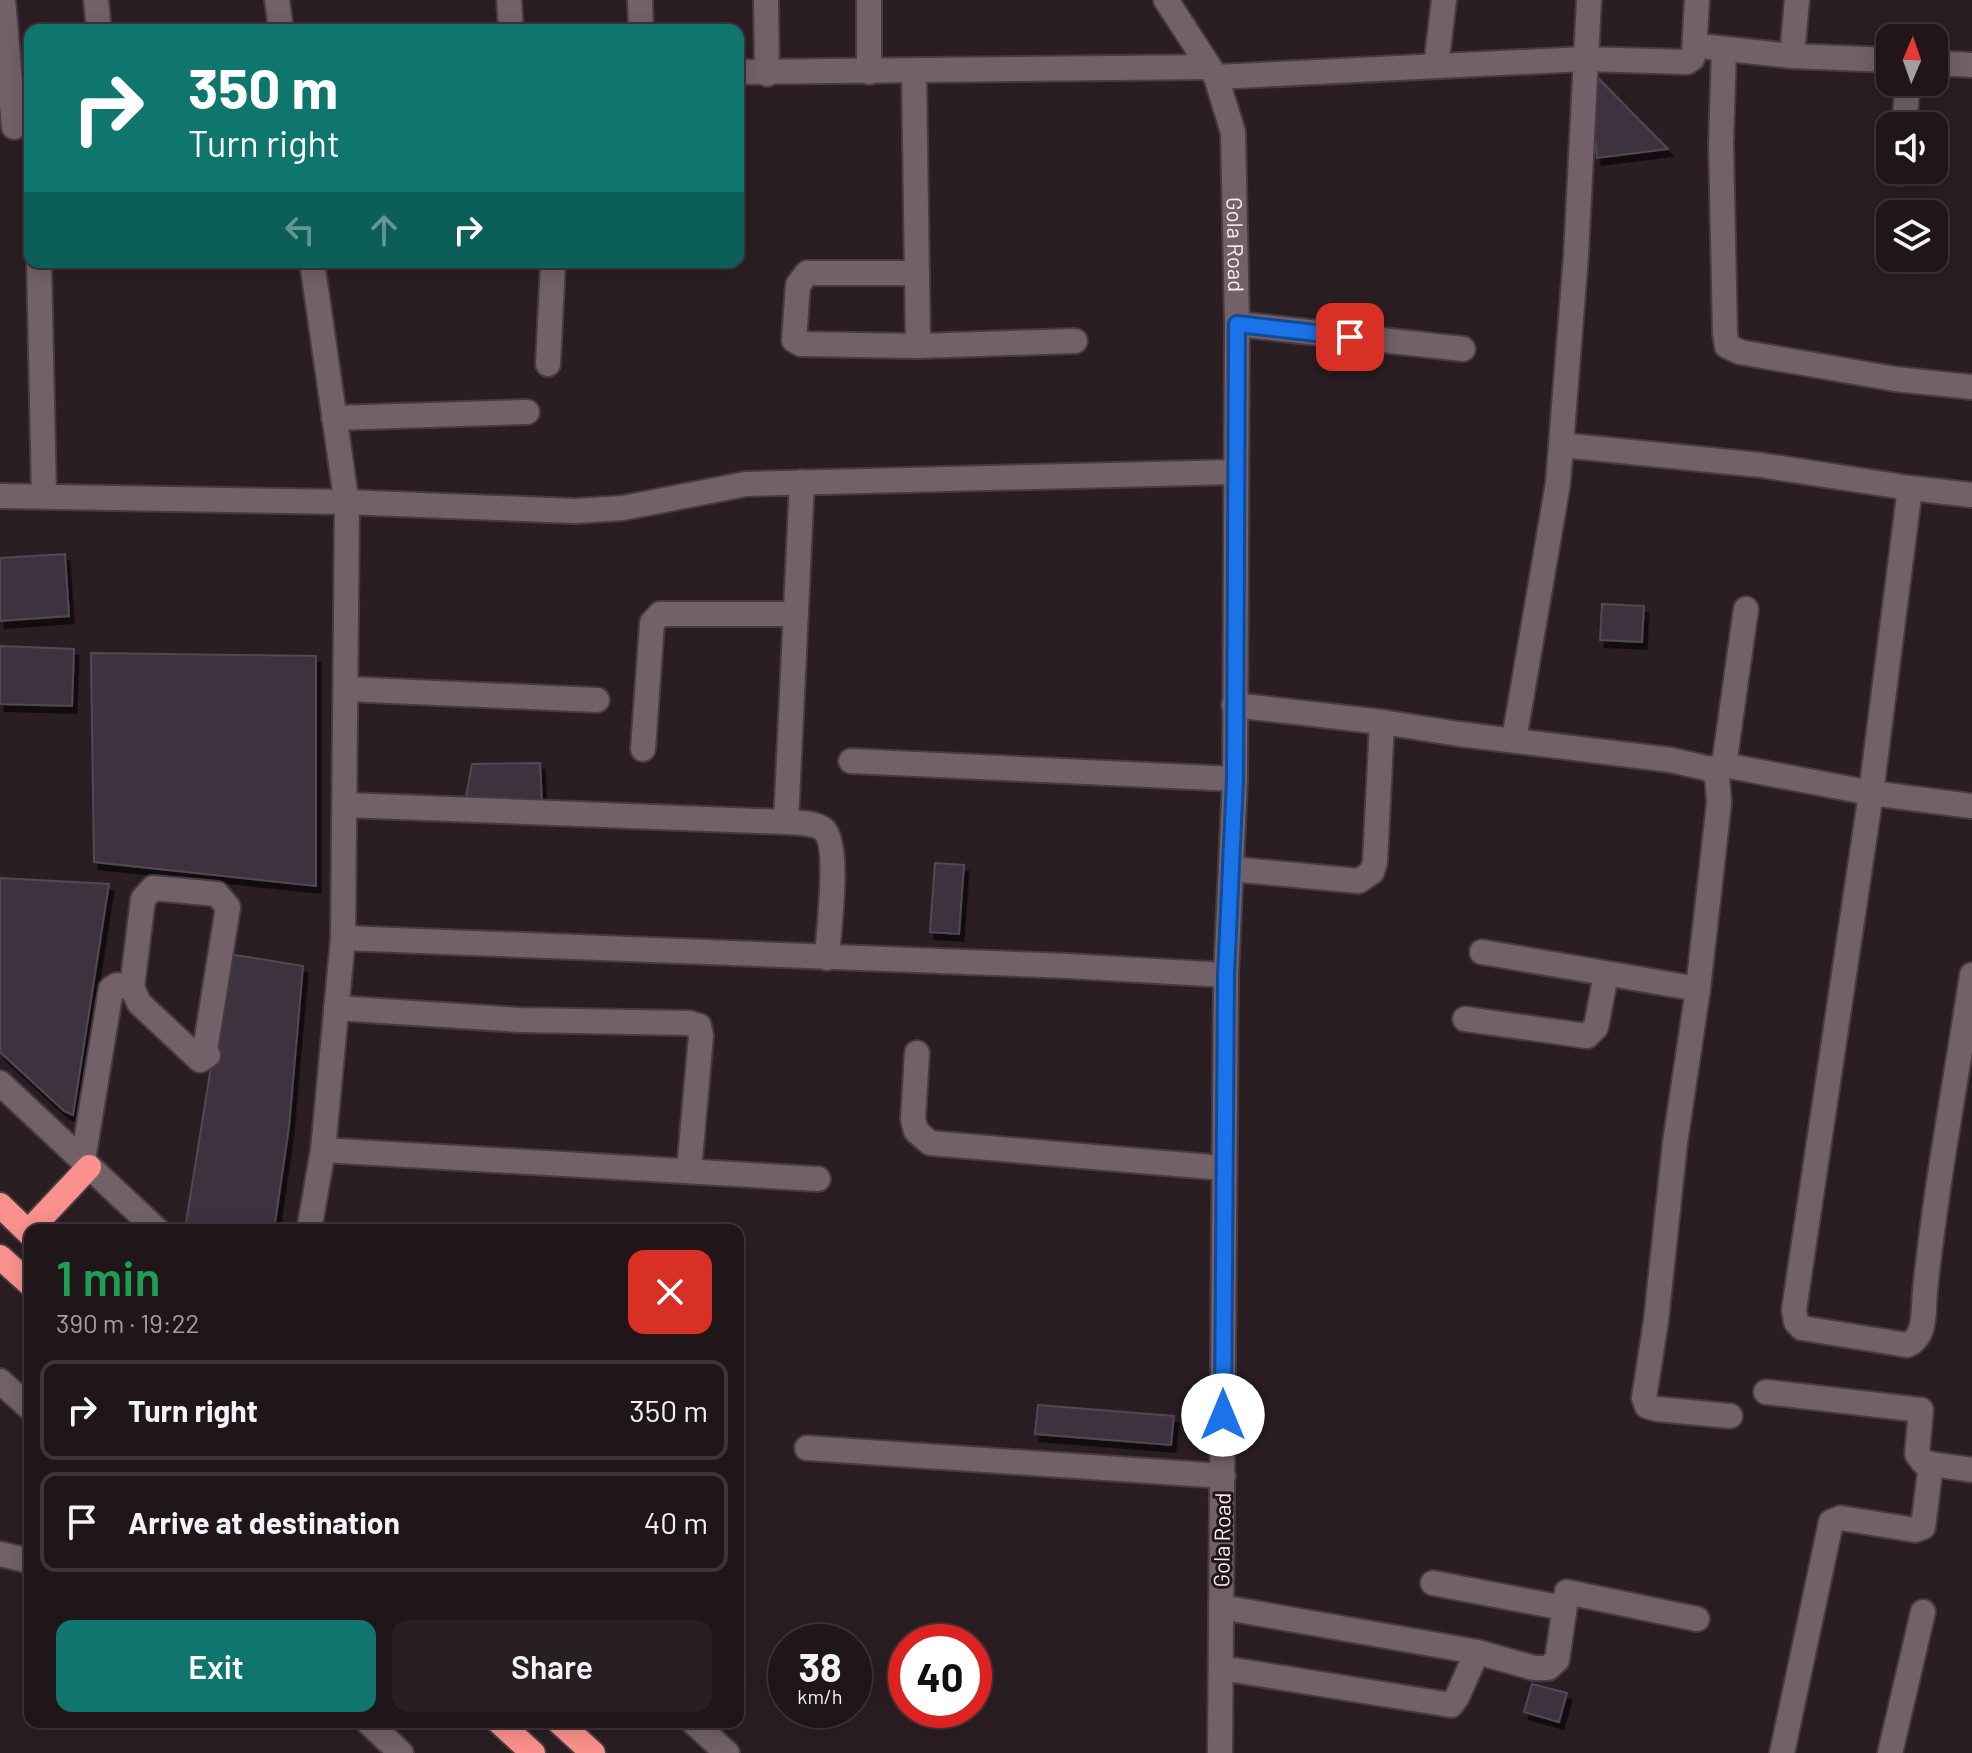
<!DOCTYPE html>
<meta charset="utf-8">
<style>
body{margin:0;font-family:Barlow,sans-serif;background:#281f23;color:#f1f3f6;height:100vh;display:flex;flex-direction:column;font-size:30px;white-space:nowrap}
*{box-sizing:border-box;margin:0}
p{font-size:26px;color:#a29fa2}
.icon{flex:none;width:44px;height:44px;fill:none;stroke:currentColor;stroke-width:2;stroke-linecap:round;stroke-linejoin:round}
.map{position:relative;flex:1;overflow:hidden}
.details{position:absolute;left:24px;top:1224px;width:720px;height:504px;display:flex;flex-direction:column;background:#20161a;border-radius:16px;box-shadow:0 4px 20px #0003,0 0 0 2px #3d3539}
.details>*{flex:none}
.top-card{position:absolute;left:24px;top:24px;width:720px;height:244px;border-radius:16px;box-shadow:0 4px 20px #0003,0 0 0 2px #3d3539;background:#0f766e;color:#fff;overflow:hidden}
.needle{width:52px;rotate:2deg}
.tools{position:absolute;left:1876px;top:24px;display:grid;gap:16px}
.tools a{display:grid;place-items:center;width:72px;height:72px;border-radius:16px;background:#20161a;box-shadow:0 4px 20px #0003,0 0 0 2px #3d3539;font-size:40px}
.speed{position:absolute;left:768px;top:1624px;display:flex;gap:16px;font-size:40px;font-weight:700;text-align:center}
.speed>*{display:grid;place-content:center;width:104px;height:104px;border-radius:50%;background:#20161a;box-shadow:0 4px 20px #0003,0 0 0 2px #3d3539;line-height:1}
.speed small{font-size:20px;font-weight:400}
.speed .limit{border:12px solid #d22;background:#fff;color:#111}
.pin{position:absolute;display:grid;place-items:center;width:68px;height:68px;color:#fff;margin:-34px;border-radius:16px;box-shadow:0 4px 12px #0006}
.me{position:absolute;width:88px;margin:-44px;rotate:0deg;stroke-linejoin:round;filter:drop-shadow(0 0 6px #0008)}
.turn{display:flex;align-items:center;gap:28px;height:168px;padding:0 32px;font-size:36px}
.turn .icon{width:104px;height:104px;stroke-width:2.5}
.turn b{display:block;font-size:56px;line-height:68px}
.lanes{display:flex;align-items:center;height:76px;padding:0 32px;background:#0003;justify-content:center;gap:40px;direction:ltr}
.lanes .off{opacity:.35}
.round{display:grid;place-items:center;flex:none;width:84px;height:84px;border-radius:16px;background:#281f23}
.overview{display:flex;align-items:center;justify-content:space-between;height:136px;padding:0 32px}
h1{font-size:48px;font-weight:600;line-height:60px;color:#1e9e55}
.action{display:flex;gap:16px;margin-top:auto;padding:16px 32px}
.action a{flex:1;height:92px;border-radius:16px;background:#0f766e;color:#fff;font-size:32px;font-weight:600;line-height:92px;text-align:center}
.action a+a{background:#281f23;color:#f1f3f6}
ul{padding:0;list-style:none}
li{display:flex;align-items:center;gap:24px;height:100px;margin:0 16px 12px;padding:0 16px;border:4px solid #3d3539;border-radius:16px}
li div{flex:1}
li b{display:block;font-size:30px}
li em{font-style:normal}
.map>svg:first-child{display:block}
.building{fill:#3c333e;stroke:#524854;stroke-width:2;filter:url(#shadow)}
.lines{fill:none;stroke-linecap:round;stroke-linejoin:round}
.minor-casing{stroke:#463b40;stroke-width:28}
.highway-casing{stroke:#463b40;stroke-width:28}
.minor{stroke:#726168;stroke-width:24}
.highway{stroke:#fb918d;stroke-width:24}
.route-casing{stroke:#114b97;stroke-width:20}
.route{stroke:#1a73e8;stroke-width:14}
.labels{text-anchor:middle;stroke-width:6;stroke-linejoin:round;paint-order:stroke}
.street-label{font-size:22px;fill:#f9eff3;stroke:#22151a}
</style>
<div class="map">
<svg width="1972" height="1753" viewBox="0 0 1972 1753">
<defs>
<filter id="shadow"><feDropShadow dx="4.5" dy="7" stdDeviation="0" flood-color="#0009"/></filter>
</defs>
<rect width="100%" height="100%" fill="#2b1e23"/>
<path class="building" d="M1598,78l70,71 -71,9 -5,-52z
M65,554l4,62 -69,5v-63z
M1602,604l42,2 -2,36 -42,-2z
M0,646l74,3 -2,57 -72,-2z
M91,653l225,3v230l-222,-24z
M540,763l2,40 -76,-6 6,-33z
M935,863l29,2 -5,69 -29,-2z
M0,878l109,6 -36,231 -9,-4 -64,-59z
M229,954l74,12 -14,161 -15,103h-80l-8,-7z
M1038,1405l136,11 -3,29 -136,-11z
M1532,1684l35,9 -8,29 -35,-10z"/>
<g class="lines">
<g class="minor-casing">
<g id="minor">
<path d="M3,0l11,127"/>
<path d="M96,0l3,30"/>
<path d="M277,0l4,30"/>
<path d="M509,0l2,30"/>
<path d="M640,0l1,30"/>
<path d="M766,0l1,74"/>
<path id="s1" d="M1166,0l50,77 17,55 4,192 -2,455 -9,196 -6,778"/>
<path d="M1709,47l83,9 98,4"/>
<path d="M1724,49l-3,94 4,190 2,13 13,6 155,27 77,8"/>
<path d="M1792,56l5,-56"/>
<path d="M1934,63l38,2"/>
<path d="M1436,66l8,-66"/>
<path d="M738,72l471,-5"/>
<path d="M869,72v-72"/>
<path d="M914,72l4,274"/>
<path d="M1216,77l368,-18 103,3 5,-3 2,-6 3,-53"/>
<path d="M1904,126l4,-44"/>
<path d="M1901,173v-3"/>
<path d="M39,262l5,234"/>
<path d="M917,273h-110l-9,12 -4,55 7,4 117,2 157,-5"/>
<path d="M1237,324l226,25"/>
<path d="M548,364l5,-102"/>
<path d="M334,418l193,-6"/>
<path d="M1561,445l199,20 150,23 62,7"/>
<path d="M1910,488l-39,305 -77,517 2,12 6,6 105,17c20,-8 16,-36 18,-54 11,-106 31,-211 47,-316"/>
<path d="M0,496l346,6 229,9 48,-3 123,-24 489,-12"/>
<path d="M346,689l251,11"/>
<path d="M1234,705l148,17 77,12 212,26 39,9 7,7 2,27 -21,186 -23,154 -19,178 -12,77 3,8 10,3 73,7"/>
<path d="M1514,740l44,-257 18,-228 13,-255"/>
<path d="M643,749l9,-126 8,-9h136"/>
<path d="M851,761l384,18"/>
<path d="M1724,765l22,-156"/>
<path d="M1710,769l14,-4 147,28 101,13"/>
<path d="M345,805l441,17c11,1 27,0 37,7 18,15 5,105 4,129"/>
<path d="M786,822l16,-340"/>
<path d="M1231,869l128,12 13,-9 3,-10 7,-140"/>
<path d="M153,888l64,6 11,13 -23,143 3,5 -8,5 -61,-57 -7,-16 11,-88z"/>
<path d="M343,938l725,28 158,9"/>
<path d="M1482,952l216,37"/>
<path d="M336,1008l184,12 169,3 10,3 2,10 -12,134"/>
<path d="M1465,1019l122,17 9,-9 10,-53"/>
<path d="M917,1053l-4,66 3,12 14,12 293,25"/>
<path d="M0,1083l157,147"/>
<path d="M323,1150l495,29"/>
<path d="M83,1160l28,-171 6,-4 15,2"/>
<path d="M309,1230l14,-80 20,-212 4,-433 -35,-243"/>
<path d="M0,1381l30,27"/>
<path d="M1766,1392l155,18 -4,44 6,8 8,2 -8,63 -8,3 -74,-12 -10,4 -49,231"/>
<path d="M807,1448l416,28"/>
<path d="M1931,1464l41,6"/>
<path d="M0,1554l30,7"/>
<path d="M1433,1583l131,25"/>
<path d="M1221,1607l256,45 57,16h14l9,-8 10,-68 130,27"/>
<path d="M1221,1668l230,37 6,-8 20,-45"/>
<path d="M368,1722l33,31"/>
<path d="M693,1722l34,31"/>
<path d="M1890,1753l33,-141"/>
</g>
</g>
<g class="highway-casing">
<path id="highway" d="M0,1205l30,29
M28,1232l61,-65
M0,1257l30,27
M499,1722l34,31
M559,1722l34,31"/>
</g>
<use href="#minor" class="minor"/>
<use href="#highway" class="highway"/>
</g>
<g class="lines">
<g class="route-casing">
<path id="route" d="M1223,1415l3,-440 9,-196 2,-455 113,13"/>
</g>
<use href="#route" class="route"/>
</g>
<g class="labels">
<g class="street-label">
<text dy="8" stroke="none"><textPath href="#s1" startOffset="262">Gola Road</textPath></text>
<text transform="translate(1222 1540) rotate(-89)" y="8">Gola Road</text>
</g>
</g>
</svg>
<div class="tools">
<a><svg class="needle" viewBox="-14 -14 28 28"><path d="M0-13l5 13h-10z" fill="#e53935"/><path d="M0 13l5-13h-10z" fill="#a29fa2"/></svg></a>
<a><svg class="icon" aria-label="sound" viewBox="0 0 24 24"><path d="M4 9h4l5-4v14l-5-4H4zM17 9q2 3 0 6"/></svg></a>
<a><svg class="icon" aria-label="layers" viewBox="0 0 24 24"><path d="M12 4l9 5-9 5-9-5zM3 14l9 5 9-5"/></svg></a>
</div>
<div class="speed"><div>38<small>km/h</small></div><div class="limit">40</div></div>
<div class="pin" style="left:1350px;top:337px;background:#d93025"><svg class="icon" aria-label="arrive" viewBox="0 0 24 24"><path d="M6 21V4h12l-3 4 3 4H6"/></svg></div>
<svg class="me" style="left:1223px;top:1415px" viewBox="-20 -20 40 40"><circle r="19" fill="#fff"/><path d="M0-13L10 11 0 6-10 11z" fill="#1a73e8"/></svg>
<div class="top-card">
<div class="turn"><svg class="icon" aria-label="right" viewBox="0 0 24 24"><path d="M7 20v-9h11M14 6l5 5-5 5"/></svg><div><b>350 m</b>Turn right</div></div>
<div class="lanes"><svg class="icon off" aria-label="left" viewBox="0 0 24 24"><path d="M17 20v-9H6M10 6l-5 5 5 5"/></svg><svg class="icon off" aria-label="ahead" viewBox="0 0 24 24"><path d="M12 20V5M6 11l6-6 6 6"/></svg><svg class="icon" aria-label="right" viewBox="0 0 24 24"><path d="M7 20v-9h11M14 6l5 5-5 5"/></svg></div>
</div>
<section class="details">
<div class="overview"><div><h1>1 min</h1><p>390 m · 19:22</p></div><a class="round" style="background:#d93025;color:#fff"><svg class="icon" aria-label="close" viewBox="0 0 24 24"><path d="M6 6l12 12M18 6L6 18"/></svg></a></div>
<ul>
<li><svg class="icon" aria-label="right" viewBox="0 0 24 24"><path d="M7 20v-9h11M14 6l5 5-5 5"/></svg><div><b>Turn right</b></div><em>350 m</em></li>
<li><svg class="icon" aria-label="arrive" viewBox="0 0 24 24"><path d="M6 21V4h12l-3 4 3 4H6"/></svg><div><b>Arrive at destination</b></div><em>40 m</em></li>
</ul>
<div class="action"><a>Exit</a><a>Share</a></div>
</section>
</div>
